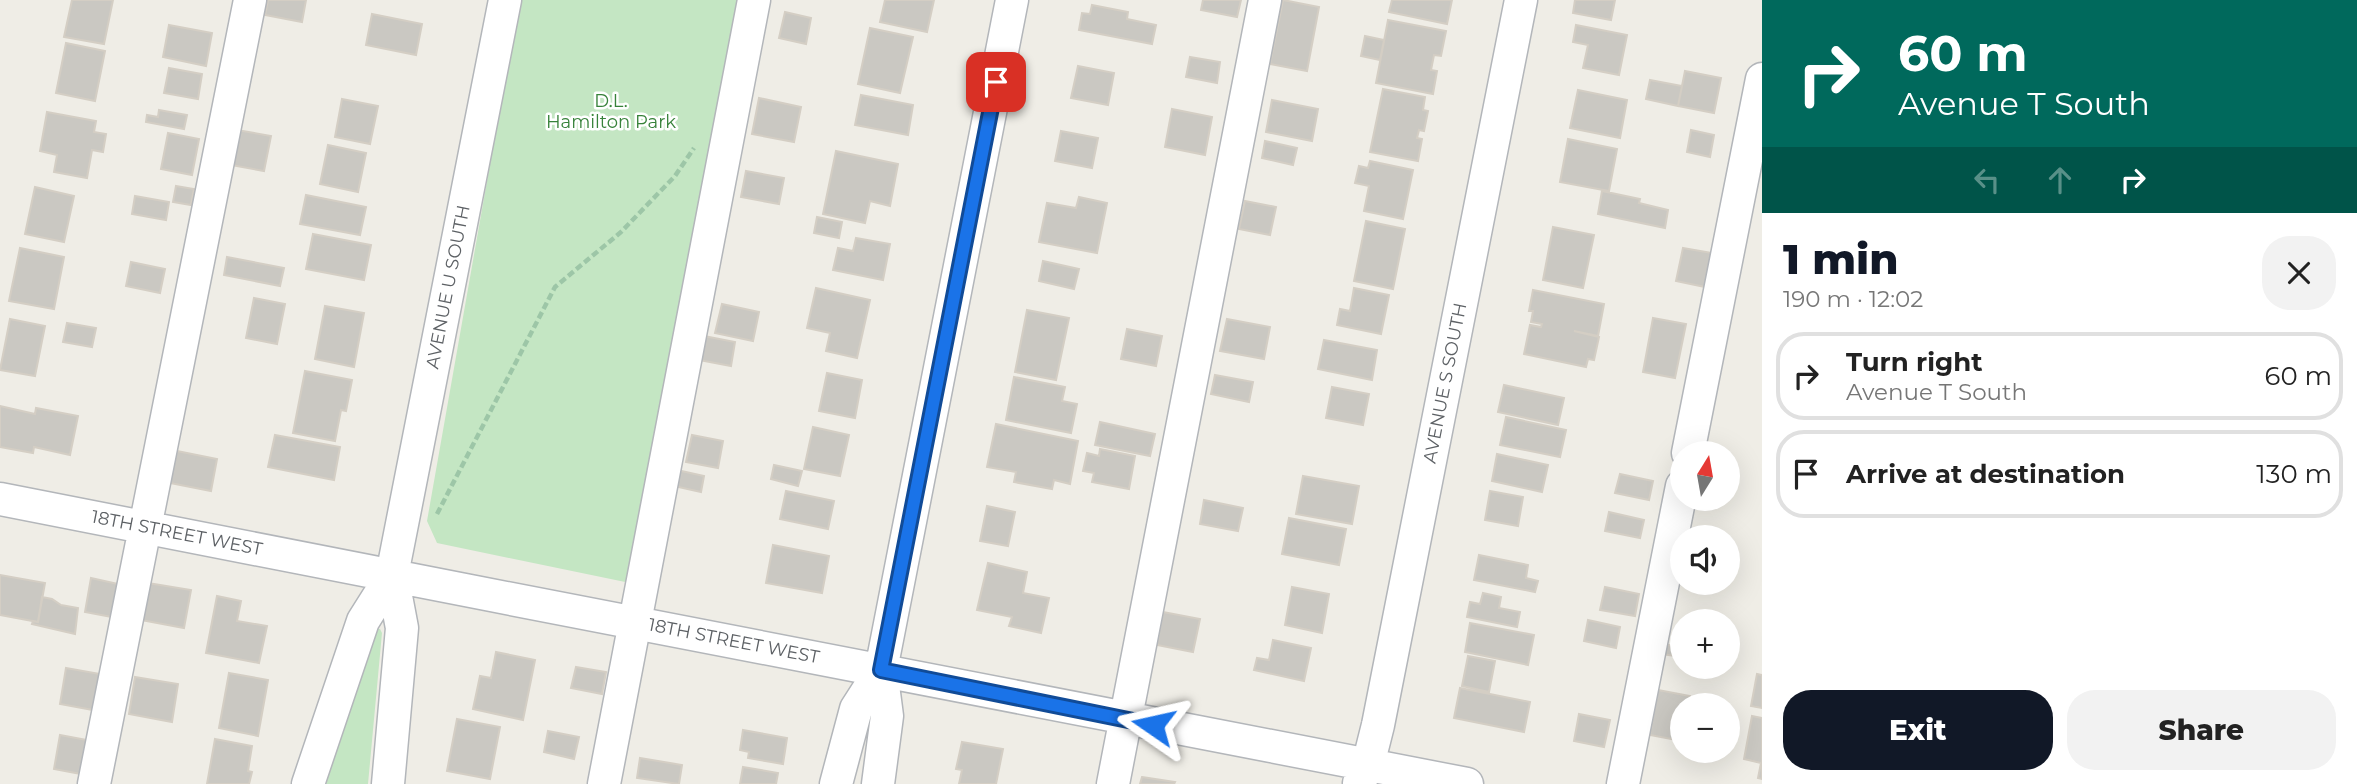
<!DOCTYPE html>
<meta charset="utf-8">
<style>
body{margin:0;font-family:Montserrat,sans-serif;background:#f2f2f2;color:#222;height:100vh;display:flex;flex-direction:column;font-size:26px;white-space:nowrap}
*{box-sizing:border-box;margin:0}
p{font-size:23px;color:#767676}
.icon{flex:none;width:38px;height:38px;fill:none;stroke:currentColor;stroke-width:2;stroke-linecap:round;stroke-linejoin:round}
.map{position:relative;flex:1;overflow:hidden}
.panel{display:flex;flex-direction:column;background:#fff;width:595px}
.panel>*{flex:none}
.guide{background:#00695c;color:#fff;overflow:hidden}
.needle{width:46px;rotate:11deg}
.controls{position:absolute;left:1670px;top:441px;display:grid;gap:14px}
.controls a{display:grid;place-items:center;width:70px;height:70px;border-radius:50%;background:#fff;box-shadow:0 7px 28px #0002;font-size:35px}
.pin{position:absolute;display:grid;place-items:center;width:60px;height:60px;color:#fff;margin:-30px;border-radius:14px;box-shadow:0 4px 10px #0006}
.me{position:absolute;width:77px;margin:-38px;rotate:281deg;stroke-linejoin:round;filter:drop-shadow(0 0 5px #0008)}
.turn{display:flex;align-items:center;gap:24px;height:147px;padding:0 21px;font-size:32px}
.turn .icon{width:91px;height:91px;stroke-width:2.5}
.turn b{display:block;font-size:49px;line-height:60px}
.lanes{display:flex;align-items:center;height:66px;padding:0 21px;background:#0003;justify-content:center;gap:35px;direction:ltr}
.lanes .off{opacity:.35}
.round{display:grid;place-items:center;flex:none;width:74px;height:74px;border-radius:28px;background:#f2f2f2}
.summary{display:flex;align-items:center;justify-content:space-between;height:119px;padding:0 21px}
h1{font-size:42px;font-weight:800;line-height:52px;color:#111827}
.primary-button{display:flex;gap:14px;margin-top:auto;padding:14px 21px}
.primary-button a{flex:1;height:80px;border-radius:28px;background:#111827;color:#fff;font-size:28px;font-weight:800;line-height:80px;text-align:center}
.primary-button a+a{background:#f2f2f2;color:#222}
ul{padding:0;list-style:none}
li{display:flex;align-items:center;gap:21px;height:88px;margin:0 14px 10px;padding:0 7px;border:4px solid #e0e0e0;border-radius:28px}
li div{flex:1}
li b{display:block;font-size:26px}
li em{font-style:normal}
main{display:flex;flex:1;min-height:0}
.map>svg:first-child{display:block}
.green{fill:#c4e6c3}
.building{fill:#cac8c2;stroke:#d4cec4;stroke-width:2}
.lines{fill:none;stroke-linecap:round;stroke-linejoin:round}
.minor-casing{stroke:#b3b6ba;stroke-width:35}
.path{stroke:#9dc6a7;stroke-width:4.5;stroke-dasharray:7 3.5;stroke-linecap:butt}
.minor{stroke:#fff;stroke-width:32}
.route-casing{stroke:#114b97;stroke-width:18}
.route{stroke:#1a73e8;stroke-width:12}
.labels{text-anchor:middle;stroke-width:5;stroke-linejoin:round;paint-order:stroke}
.park-label{font-size:18px;fill:#37823a;stroke:#fff}
.street-label{font-size:18px;fill:#5d6165;stroke:#fff}
</style>
<main>
<div class="map">
<svg width="1762" height="784" viewBox="0 0 1762 784">
<rect width="100%" height="100%" fill="#efede6"/>
<path class="green" d="M519,0h220l-109,583 -193,-40 -10,-22z
M375,628l5,1 2,4 -14,151h-42l45,-153z"/>
<path class="building" d="M72,0h41l-9,44 -40,-7z
M268,0h38l-4,22 -37,-7z
M885,0h49l-7,32 -47,-10z
M1203,0h38l-4,17 -36,-7z
M1283,0l36,7 -12,64 -37,-7z
M1392,0h60l-5,24 -58,-12z
M1575,0h40l-4,20 -38,-7z
M1092,5l36,7 -1,7 29,6 -4,19 -73,-14 3,-17 8,1z
M785,12l26,6 -5,26 -27,-6z
M372,14l50,10 -6,31 -50,-10z
M1388,20l58,11 -5,25 -7,-1 -3,15 6,1 -4,23 -57,-11z
M169,25l43,8 -6,33 -43,-9z
M1576,25l51,10 -8,40 -36,-7 5,-23 -15,-3z
M870,28l43,9 -13,56 -42,-9z
M1365,36l19,4 -4,20 -19,-4z
M66,43l39,8 -10,50 -39,-8z
M1190,57l30,5 -3,21 -31,-6z
M1078,66l36,7 -6,32 -37,-7z
M169,68l33,6 -4,25 -34,-6z
M1685,71l36,7 -7,35 -36,-7z
M1650,80l32,6 -4,20 -32,-7z
M1383,89l42,8 -2,13 5,1 -4,20 -5,-1 -2,8 5,1 -4,22 -48,-9z
M1578,90l49,10 -7,38 -50,-10z
M861,95l52,10 -5,30 -53,-10z
M759,98l42,9 -7,35 -42,-8z
M342,99l36,7 -8,38 -35,-7z
M1272,100l46,9 -6,32 -46,-9z
M1172,109l40,8 -7,38 -40,-8z
M159,110l28,5 -3,14 -38,-7 1,-7 11,2z
M47,112l49,9 -2,11 12,2 -3,18 -11,-2 -5,28 -33,-6 3,-17 -17,-4z
M237,130l34,6 -7,35 -33,-6z
M1691,130l23,5 -4,22 -23,-5z
M1061,131l37,7 -6,30 -37,-7z
M168,133l31,6 -7,36 -31,-6z
M1568,139l49,10 -8,42 -49,-9z
M1265,141l32,7 -4,17 -31,-7z
M328,145l38,8 -8,39 -38,-8z
M836,151l62,13 -8,42 -20,-5 -5,22 -42,-9z
M1370,161l43,9 -10,49 -39,-8 5,-25 -14,-3 4,-17 9,2z
M746,171l38,7 -5,26 -38,-7z
M176,186l18,3 -3,16 -18,-3z
M35,187l39,9 -10,46 -39,-8z
M1602,191l38,8 -1,4 29,7 -3,18 -67,-14z
M306,195l60,12 -6,28 -60,-11z
M135,196l34,6 -3,18 -34,-6z
M1079,197l28,6 -10,50 -58,-11 8,-39 29,5z
M1245,201l31,6 -6,28 -31,-6z
M817,217l25,5 -3,16 -25,-5z
M1366,221l39,8 -12,60 -39,-8z
M1553,227l41,8 -11,53 -40,-8z
M313,234l58,11 -7,35 -58,-11z
M856,238l34,6 -7,36 -50,-10 5,-22 15,3z
M20,248l44,9 -10,52 -45,-8z
M1683,248l29,5 -7,34 -29,-6z
M227,257l57,11 -4,18 -56,-11z
M1043,261l36,8 -5,20 -35,-8z
M131,262l34,7 -5,24 -34,-7z
M816,288l54,12 -13,58 -31,-7 4,-18 -23,-5z
M1354,288l35,7 -8,39 -44,-9 3,-16 10,2z
M1533,290l71,14 -6,32 -24,-5 25,6 -5,23 -6,-1 -2,8 -62,-13 6,-29 11,2 1,-3 -11,-2 2,-11h-4z
M254,298l31,6 -8,40 -31,-6z
M722,304l37,8 -6,29 -38,-8z
M325,306l39,7 -10,54 -39,-8z
M1027,310l42,8 -13,62 -41,-8z
M1653,318l33,6 -11,54 -32,-6z
M10,319l35,7 -10,50 -35,-6z
M1227,319l43,8 -6,32 -44,-8z
M67,323l29,5 -4,19 -29,-5z
M1127,329l35,7 -6,30 -35,-7z
M704,336l31,6 -4,24 -32,-6z
M1324,340l53,10 -5,30 -54,-11z
M305,371l47,9 -6,31 -5,-1 -6,31 -42,-8z
M827,373l35,7 -7,38 -36,-7z
M1215,375l38,7 -4,20 -38,-8z
M1014,377l51,10 -3,14 15,3 -6,29 -65,-13z
M1504,385l60,13 -6,27 -60,-13z
M1332,387l37,7 -6,31 -37,-7z
M0,406l35,8 1,-6 42,8 -8,39 -36,-8 -1,6 -33,-6z
M1506,417l60,13 -6,27 -60,-12z
M1100,422l55,12 -5,22 -55,-11z
M996,424l82,17 -8,43 -16,-4 -2,9 -38,-7 2,-10 -29,-5z
M813,427l36,8 -9,41 -36,-7z
M275,435l65,12 -6,33 -66,-13z
M692,435l31,6 -5,27 -32,-6z
M1100,449l35,7 -6,33 -37,-7 2,-9 -11,-2 4,-18 12,3z
M177,451l40,8 -6,32 -41,-8z
M1497,454l51,11 -6,27 -50,-11z
M774,465l28,6 -4,15 -27,-7z
M677,470l27,6 -3,16 -27,-6z
M1620,474l33,7 -4,19 -34,-7z
M1303,476l56,10 -7,38 -56,-10z
M786,491l48,10 -6,28 -48,-10z
M1490,491l33,6 -5,29 -33,-6z
M1204,500l39,8 -5,23 -38,-7z
M987,506l28,6 -7,34 -28,-5z
M1609,512l35,8 -4,18 -35,-7z
M1289,518l57,11 -7,36 -57,-11z
M773,545l56,11 -7,37 -56,-10z
M1479,555l49,10 -2,13 12,3 -3,11 -61,-12z
M988,563l39,9 -4,21 26,5 -8,35 -32,-7 3,-9 -35,-7z
M0,575l45,8 -7,39 -38,-7z
M91,578l27,6 -6,33 -27,-5z
M148,583l43,7 -7,38 -43,-8z
M1292,587l37,7 -7,39 -37,-8z
M1605,587l34,7 -4,22 -35,-6z
M1483,593l18,4 -2,11 21,4 -3,15 -50,-10 3,-15 10,2z
M217,596l24,5 -4,20 30,5 -8,37 -53,-10z
M42,597l10,2 9,6 17,3 -3,26 -43,-10 1,-3 5,1z
M1163,612l37,7 -7,33 -36,-7z
M1588,620l32,7 -4,21 -32,-7z
M1470,623l64,12 -6,30 -63,-13z
M1273,640l38,8 -7,33 -50,-11 3,-12 12,2z
M1662,644l20,3v10l-21,-3z
M496,652l39,8 -12,60 -50,-11 7,-33 11,2z
M1468,656l27,5 -6,31 -27,-6z
M576,667l30,5 -4,22 -31,-6z
M66,668l34,6 -7,36 -33,-6z
M229,673l39,7 -10,56 -39,-8z
M1757,674l5,1v33l-11,-2z
M135,677l43,7 -6,38 -43,-8z
M1460,688l70,14 -6,30 -70,-14z
M1658,690l32,6 -1,9h-7v36l-32,-6z
M1579,714l31,6 -6,27 -30,-6z
M1752,716l10,2v61l-4,-1 3,-15 -17,-4z
M457,719l43,8 -10,52 -43,-8z
M743,730l44,8 -4,26 -35,-6 1,-6 -9,-2z
M548,731l31,6 -5,22 -30,-7z
M60,735l27,5 -6,34 -27,-5z
M215,739l37,7 -4,25 4,1 -3,12h-42z
M962,742l41,7 -7,35h-37l3,-14 -6,-1z
M640,758l42,7 -3,19 -42,-6z
M743,767l35,6 -2,11h-36z
M1142,777l33,5 -1,2h-34z"/>
<g class="lines">
<g class="minor-casing">
<path id="minor" d="M1688,453l74,-374
M0,499c489,95 978,193 1467,285
M1359,783l9,-18 10,-40 143,-725
M94,784l156,-784
M308,784l55,-163 29,-46
M388,784l14,-156 -10,-53 113,-575
M604,784l150,-784
M836,784l20,-75 25,-39
M878,784l9,-68 -6,-46 131,-670
M1113,784l152,-784
M1623,784l59,-298"/>
</g>
<path class="path" d="M437,514l118,-227 66,-55 54,-56 19,-28"/>
<use href="#minor" class="minor"/>
</g>
<g class="lines">
<g class="route-casing">
<path id="route" d="M996,82l-115,588 272,55"/>
</g>
<use href="#route" class="route"/>
</g>
<g class="labels">
<g class="park-label">
<text x="611" y="107">D.L.<tspan x="611" dy="21">Hamilton Park</tspan></text>
</g>
<g class="street-label">
<text transform="translate(448 287) rotate(-79)" y="6">AVENUE U SOUTH</text>
<text transform="translate(1445 383) rotate(-79)" y="6">AVENUE S SOUTH</text>
<text transform="translate(177 533) rotate(11)" y="6">18TH STREET WEST</text>
<text transform="translate(734 641) rotate(11)" y="6">18TH STREET WEST</text>
</g>
</g>
</svg>
<div class="controls">
<a><svg class="needle" viewBox="-14 -14 28 28"><path d="M0-13l5 13h-10z" fill="#e53935"/><path d="M0 13l5-13h-10z" fill="#767676"/></svg></a>
<a><svg class="icon" aria-label="sound" viewBox="0 0 24 24"><path d="M4 9h4l5-4v14l-5-4H4zM17 9q2 3 0 6"/></svg></a>
<a>+</a>
<a>−</a>
</div>
<div class="pin" style="left:996px;top:82px;background:#d93025"><svg class="icon" aria-label="arrive" viewBox="0 0 24 24"><path d="M6 21V4h12l-3 4 3 4H6"/></svg></div>
<svg class="me" style="left:1153px;top:725px" viewBox="-20 -20 40 40"><path d="M0-17L14 15 0 8-14 15z" fill="#1a73e8" stroke="#fff" stroke-width="4"/></svg>
</div>
<section class="panel">
<div class="guide">
<div class="turn"><svg class="icon" aria-label="right" viewBox="0 0 24 24"><path d="M7 20v-9h11M14 6l5 5-5 5"/></svg><div><b>60 m</b>Avenue T South</div></div>
<div class="lanes"><svg class="icon off" aria-label="left" viewBox="0 0 24 24"><path d="M17 20v-9H6M10 6l-5 5 5 5"/></svg><svg class="icon off" aria-label="ahead" viewBox="0 0 24 24"><path d="M12 20V5M6 11l6-6 6 6"/></svg><svg class="icon" aria-label="right" viewBox="0 0 24 24"><path d="M7 20v-9h11M14 6l5 5-5 5"/></svg></div>
</div>
<div class="summary"><div><h1>1 min</h1><p>190 m · 12:02</p></div><a class="round"><svg class="icon" aria-label="close" viewBox="0 0 24 24"><path d="M6 6l12 12M18 6L6 18"/></svg></a></div>
<ul>
<li><svg class="icon" aria-label="right" viewBox="0 0 24 24"><path d="M7 20v-9h11M14 6l5 5-5 5"/></svg><div><b>Turn right</b><p>Avenue T South</p></div><em>60 m</em></li>
<li><svg class="icon" aria-label="arrive" viewBox="0 0 24 24"><path d="M6 21V4h12l-3 4 3 4H6"/></svg><div><b>Arrive at destination</b></div><em>130 m</em></li>
</ul>
<div class="primary-button"><a>Exit</a><a>Share</a></div>
</section>
</main>
